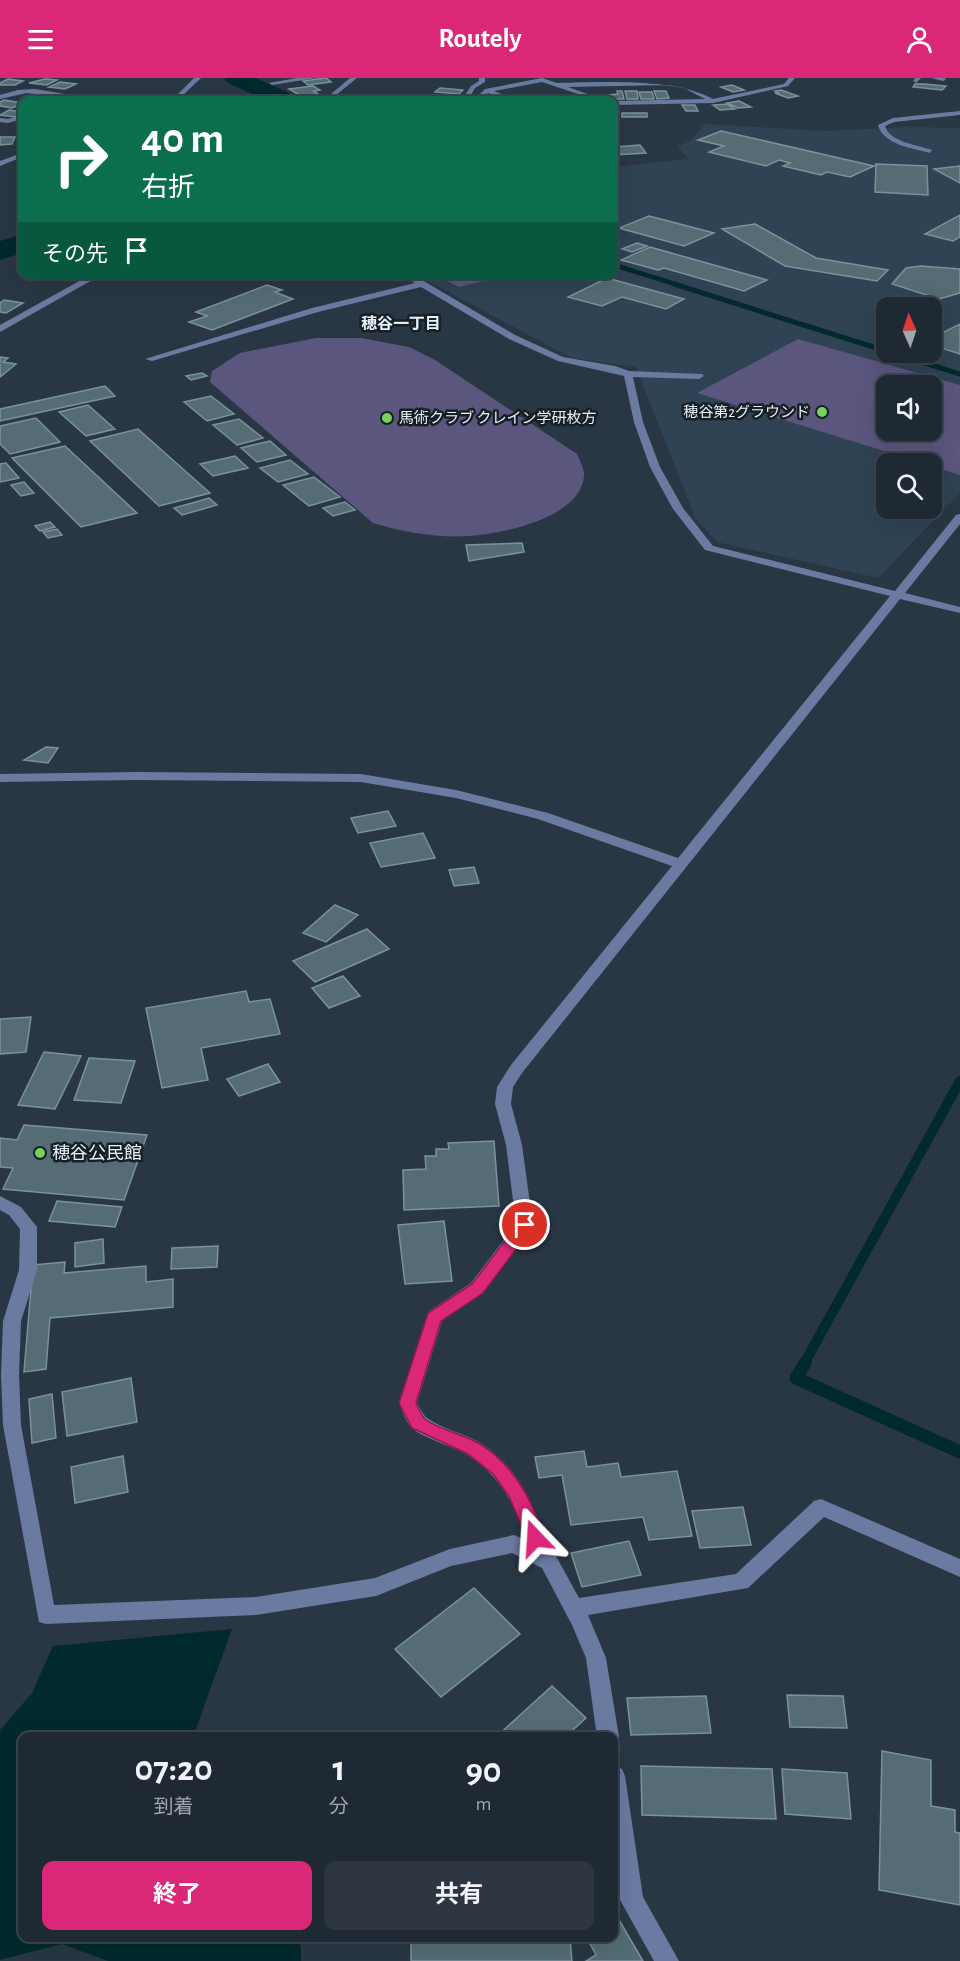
<!DOCTYPE html>
<html lang="ja">
<meta charset="utf-8">
<style>
body{margin:0;font-family:"Alegreya Sans","Noto Sans JP",sans-serif;background:#2c3540;color:#f1f3f6;height:100vh;display:flex;flex-direction:column;font-size:22px;white-space:nowrap}
*{box-sizing:border-box;margin:0}
p{font-size:20px;color:#a1a6ac}
.icon{flex:none;width:33px;height:33px;fill:none;stroke:currentColor;stroke-width:2;stroke-linecap:round;stroke-linejoin:round}
.map{position:relative;flex:1;overflow:hidden}
.drawer{position:absolute;left:18px;top:1654px;width:600px;height:210px;display:flex;flex-direction:column;background:#1f2934;border-radius:12px;box-shadow:0 6px 24px #0002,0 0 0 2px #3c454f}
.drawer>*{flex:none}
.top-card{position:absolute;left:18px;top:18px;width:600px;height:183px;border-radius:12px;box-shadow:0 6px 24px #0002,0 0 0 2px #3c454f;background:#0b6e4f;color:#fff;overflow:hidden}
.needle{width:39px;rotate:357deg}
.fabs{position:absolute;left:876px;top:219px;display:grid;gap:12px}
.fabs a{display:grid;place-items:center;width:66px;height:66px;border-radius:12px;background:#1f2934;box-shadow:0 6px 24px #0002,0 0 0 2px #3c454f;font-size:30px}
.pin{position:absolute;display:grid;place-items:center;width:51px;height:51px;color:#fff;margin:-26px;border:3px solid #fff;border-radius:50%;box-shadow:0 2px 6px #0007}
.me{position:absolute;width:66px;margin:-33px;rotate:340deg;stroke-linejoin:round;filter:drop-shadow(0 0 4px #0008)}
.turn{display:flex;align-items:center;gap:21px;height:126px;padding:0 24px;font-size:27px}
.turn .icon{width:78px;height:78px;stroke-width:2.5}
.turn b{display:block;font-size:42px;line-height:51px}
.then{display:flex;align-items:center;height:57px;padding:0 24px;background:#0003;gap:12px;font-size:22px}
.eta{display:flex;justify-content:space-evenly;align-items:center;height:102px;text-align:center}
.eta b{font-size:36px;font-weight:700;line-height:42px}
.action{display:flex;gap:12px;margin-top:auto;padding:12px 24px}
.action a{flex:1;height:69px;border-radius:12px;background:#db2777;color:#fff;font-size:24px;font-weight:700;line-height:69px;text-align:center}
.action a+a{background:#2c3540;color:#f1f3f6}
header{display:flex;justify-content:space-between;align-items:center;height:78px;padding:0 24px;background:#db2777;color:#fff;font-size:27px;font-weight:700}
.map>svg:first-child{display:block}
.built{fill:#2f4354;fill-rule:evenodd}
.green{fill:#5b567e;fill-rule:evenodd}
.water{fill:#002a2d}
.lines{fill:none;stroke-linecap:round;stroke-linejoin:round}
.stream-far3{stroke:#002a2d;stroke-width:4.5}
.stream-far2{stroke:#002a2d;stroke-width:5}
.stream-far1{stroke:#002a2d;stroke-width:10}
.stream{stroke:#002a2d;stroke-width:13}
.river{fill:#002a2d;fill-rule:evenodd}
.building{fill:#556c75;stroke:#7a929c;stroke-width:1.5}
.minor{fill:#6b7aa0;fill-rule:evenodd}
.route{fill:#db2777;stroke:#8e194d;stroke-width:1.5}
.poi-dot{fill:#76d25a;stroke:#171e24;stroke-width:2}
.labels{text-anchor:middle;stroke-width:5;stroke-linejoin:round;paint-order:stroke}
.far-poi-label{font-size:15px;fill:#e7f1fa;stroke:#171e24;text-anchor:end}
.far-neighbourhood-label{font-size:16px;font-weight:bold;fill:#e7f1fa;stroke:#171e24}
.poi-label{font-size:18px;fill:#e7f1fa;stroke:#171e24;text-anchor:start}
</style>
<header><svg class="icon" aria-label="menu" viewBox="0 0 24 24"><path d="M4 6h16M4 12h16M4 18h16"/></svg>Routely<svg class="icon" aria-label="person" viewBox="0 0 24 24"><circle cx="12" cy="8" r="4"/><path d="M4 21q1-7 8-7t8 7"/></svg></header>
<div class="map">
<svg width="960" height="1883" viewBox="0 0 960 1883">
<rect width="100%" height="100%" fill="#293745"/>
<path class="built" d="M705,46l120,7 83,-4 52,1v365l-82,85 -161,-36 -22,-25 -59,-150 -64,-9 -155,-83 197,-1v-107l74,-8 -11,-13 12,-4zM886,230h46v44h-46zM886,308h46v44h-46zM886,386h46v44h-46z"/>
<path class="green" d="M434,197h73l-48,12z
M316,260h45l48,9 26,13 142,94c2,6 8,15 7,22 -3,42 -82,58 -115,60 -32,2 -66,-4 -96,-13l-163,-141 2,-11 28,-18z
M798,261l162,46v90l-28,-9v-2l-9,-1 -226,-70zM886,308h46v44h-46z"/>
<path class="water" d="M232,1551l-39,108h-171v201h275l4,9v14h-193l-46,-17 -62,16v-230l32,-37 21,-47z"/>
<g class="lines">
<path class="stream-far3" d="M614,187l64,20"/>
<path class="stream-far2" d="M674,206l212,67
M890,274l70,22"/>
<path class="stream-far1" d="M804,1286l156,-283"/>
<path class="stream" d="M805,1285l-9,15 164,74"/>
<path class="river" d="M224,0h32l37,17 3,5h-31l-37,-17z
M22,156v19l-22,7v-19z"/>
</g>
<path class="building" d="M326,0l5,4 -23,3 -5,-4z
M8,1l15,2 -8,4h-15v-2z
M45,1l12,1 -10,5 -18,-2z
M60,4l16,2 -11,5 -16,-2z
M915,6h10l21,2 -4,4 -29,-3z
M732,7l12,5 -11,2 -12,-5z
M313,8l7,4 -6,1 4,3 -17,2 -12,-7z
M440,10l23,2 -4,4 -24,-2z
M781,12l17,6 -10,2 -13,-5h4l-4,-2z
M617,13h5l2,8h-17l1,-4 10,-1z
M625,13h12l1,8h-11z
M654,13h12l3,7 -12,1z
M639,14h13l2,7h-13z
M42,16l13,2 -11,4h-16z
M4,22l18,3v1l-10,4 -12,-2v-4z
M739,23l12,6 -13,1 -11,-5z
M727,26l8,5 -15,1 -7,-5z
M682,27h13l3,6h-12z
M9,32l13,2v2l-7,3 -15,-2z
M622,35h25v4h-25z
M721,53l153,35 -24,11 -23,-5 -6,3 -38,-9 7,-3 -11,-3 -13,6 -57,-14 15,-6 -26,-6z
M0,59h15l-3,7 -12,1z
M640,67l6,8 -32,2v-8z
M876,86l51,2 1,29 -53,-3z
M960,88v17l-26,-14z
M960,137v22l-7,4 -28,-7z
M649,138l65,17 -30,13 -65,-18z
M755,146l61,34 72,12 -11,11 -92,-15 -63,-37z
M637,165l10,3 -15,6 -10,-3z
M650,169l117,33 -23,11 -80,-23 -6,2 -37,-10z
M921,188l39,3v24l-21,6 -47,-15 14,-16z
M43,196h31l-9,6 -25,-4z
M607,200l77,21 -18,10 -44,-12 -20,9 -34,-9z
M267,207l15,5 -7,2 18,7 -81,31 -23,-8 18,-6 -11,-4z
M4,222l19,3 -17,10 -6,-1v-9z
M960,246v30l-28,-9v-7z
M0,279l8,1 -5,4 13,2 -16,13z
M202,295l5,3 -16,4 -5,-4z
M105,308l10,10 -115,25v-12z
M211,318l23,18 -27,7 -23,-19z
M88,327l27,24 -29,7 -27,-24z
M36,340l24,24 -50,12 -10,-10v-18z
M239,341l24,19 -26,7 -24,-20z
M138,351l72,64 -51,13 -69,-65z
M270,363l16,14 -29,7 -16,-14z
M65,368l72,67 -56,14 -69,-69z
M235,378l13,12 -35,8 -13,-12z
M290,382l18,14 -30,8 -18,-14z
M6,385l13,15 -19,4v-18z
M314,399l26,20 -31,9 -26,-21z
M24,404l10,11 -13,3 -10,-11z
M209,420l8,7 -35,10 -8,-7z
M345,424l10,8 -22,6 -10,-8z
M50,444l5,5 -15,4 -5,-5z
M57,451l5,6 -14,3 -5,-6z
M522,465l2,9 -55,9 -3,-16z
M46,669l12,1 -10,15 -24,-3z
M388,733l8,15 -38,7 -7,-15z
M423,755l12,25 -54,9 -11,-24z
M474,789l5,16 -25,3 -5,-16z
M335,827l23,10 -32,27 -23,-9z
M367,851l22,20 -74,33 -22,-21z
M343,898l17,20 -31,12 -17,-20z
M246,913l3,11 21,-3 10,35 -79,14 7,32 -46,8 -16,-80z
M31,939l-5,35 -26,2v-35z
M44,974l37,4 -26,53 -37,-4z
M89,980l46,3 -14,42 -47,-3z
M268,986l12,18 -41,14 -12,-17z
M24,1047l123,10 -23,65 -121,-11 10,-21 -13,-1v-29l17,2z
M494,1063l5,65 -95,4 -1,-40 23,-1 -1,-13h11v-7h13l-1,-6z
M57,1123l65,6 -7,20 -66,-6z
M444,1143l8,60 -47,3 -7,-59z
M103,1161l1,24 -29,4v-24z
M218,1168l-1,21 -46,2 1,-21z
M65,1184l-1,11 82,-7v16l27,-3v28l-123,11 -4,51 -22,3 9,-107z
M131,1300l6,44 -70,14 -5,-44z
M52,1316l4,44 -24,5 -3,-44z
M584,1373l3,16 31,-4 3,14 56,-6 15,65 -43,4 -6,-23 -72,8 -9,-50 -23,3 -4,-21z
M123,1378l5,36 -53,11 -4,-36z
M743,1429l8,38 -51,3 -8,-37z
M629,1463l12,34 -59,12 -11,-34z
M474,1510l46,46 -79,63 -46,-48z
M552,1608l34,32 -21,19h-69z
M787,1617l56,1 4,32 -57,-1z
M706,1618l5,37 -80,2 -4,-37z
M882,1673l49,9v46l24,4v22l5,1v72l-81,-15z
M641,1688l131,3 4,50 -134,-4z
M782,1691l65,4 4,46 -66,-5z
M619,1842l24,41h-57l10,-6 -9,-17h27v-14z
M411,1860h159l2,23h-161z"/>
<g class="lines">
<path class="minor" d="M194,0h7l-23,22h-6z
M297,0h19l-44,7 -3,-2z
M350,0h7l-27,22h-6z
M479,0h6v4l-10,6 -7,12h-25l20,-2 8,-12 8,-5z
M542,0l15,5c46,-1 119,-5 156,16l71,-15 5,-6h6l-7,8 -75,17 -99,2v-4l91,-2 -21,-11 -16,-3 -100,2 36,13h-8l-54,-18 -48,9 22,9h-8l-20,-7 -8,7h-6l11,-11z
M915,0h6l-5,5 -3,-2z
M931,0h14l1,1 -3,2z
M35,11l36,6 8,5 -52,-7 -27,6v-4l18,-5z
M960,33v4l-66,7 -9,4c4,16 33,19 47,24l-2,3c-17,-5 -47,-8 -52,-28l15,-7z
M22,37v4l-14,4 -8,-1v-4l8,1z
M22,75v4l-22,9v-5z
M92,196h11l-103,58v-7z
M401,196h11l103,61 48,22 52,9 14,5 73,3 2,2 -5,3 -66,-2 10,45 17,45 23,41 30,38 182,45 61,-76 4,-1v10l-55,69 55,14v6l-60,-14 -378,474 -9,14 -2,17 11,41 11,80 -50,68 -41,28 -25,82c3,5 6,12 10,15 16,12 38,15 55,26 39,26 54,65 67,108l7,4 23,42 157,-24 78,-73 7,-2 139,60v18l-136,-60 -76,71 -160,27 18,43 13,79 -5,8v-8h-17l-11,-79 -14,-33 -30,-57 -30,-15 -61,13 -75,30 -120,19 -210,9 -7,-2 -36,-197 -2,-50 2,-54 16,-51 1,-41 -11,-14 -9,-5v-14l21,11 16,20v43l-16,51 -2,54 2,50 33,180 202,-8 119,-19 75,-29 64,-14 12,5c-10,-35 -27,-66 -60,-86 -12,-7 -45,-17 -54,-26 -6,-6 -10,-18 -13,-25l29,-91 43,-29 45,-59 -10,-79 -11,-41 2,-17 14,-22 161,-199 -134,-47 -82,-21 -95,-16 -224,-2 -137,2v-8l137,-2 224,2 95,16 92,23 130,45 212,-262 -185,-46 -32,-41 -23,-42 -16,-45 -10,-46 -66,-15 -49,-22 -88,-52 -103,25 -166,49 -7,-2 167,-51 103,-25z
M614,1687l8,4 3,7 18,121 36,64h-25l-34,-61 -6,-49z"/>
</g>
<path class="route" d="M525,1142l6,1 2,4 -2,4 -48,64 -42,28 -25,82c2,4 5,12 9,16 12,10 41,16 55,25 34,21 53,57 64,94l-2,6 -7,2 -6,-2 -20,-48 -16,-22 -25,-20 -56,-26 -13,-25 29,-90 44,-29 48,-63z"/>
<g class="poi-dot">
<circle cx="822" cy="334" r="6"/>
<circle cx="387" cy="340" r="6"/>
<circle cx="40" cy="1075" r="6"/>
</g>
<g class="labels">
<g class="far-poi-label">
<text x="810" y="339">穂谷第2グラウンド</text>
<text x="399" y="345" text-anchor="start">馬術クラブ クレイン学研枚方</text>
</g>
<g class="far-neighbourhood-label">
<text x="401" y="251">穂谷一丁目</text>
</g>
<g class="poi-label">
<text x="52" y="1081">穂谷公民館</text>
</g>
</g>
</svg>
<div class="fabs">
<a><svg class="needle" viewBox="-14 -14 28 28"><path d="M0-13l5 13h-10z" fill="#e53935"/><path d="M0 13l5-13h-10z" fill="#a1a6ac"/></svg></a>
<a><svg class="icon" aria-label="sound" viewBox="0 0 24 24"><path d="M4 9h4l5-4v14l-5-4H4zM17 9q2 3 0 6"/></svg></a>
<a><svg class="icon" aria-label="search" viewBox="0 0 24 24"><circle cx="10" cy="10" r="6"/><path d="M15 15l6 6"/></svg></a>
</div>
<div class="pin" style="left:525px;top:1147px;background:#d93025"><svg class="icon" aria-label="arrive" viewBox="0 0 24 24"><path d="M6 21V4h12l-3 4 3 4H6"/></svg></div>
<svg class="me" style="left:535px;top:1460px" viewBox="-20 -20 40 40"><path d="M0-17L14 15 0 8-14 15z" fill="#db2777" stroke="#fff" stroke-width="4"/></svg>
<div class="top-card">
<div class="turn"><svg class="icon" aria-label="right" viewBox="0 0 24 24"><path d="M7 20v-9h11M14 6l5 5-5 5"/></svg><div><b>40 m</b>右折</div></div>
<div class="then">その先<svg class="icon" aria-label="arrive" viewBox="0 0 24 24"><path d="M6 21V4h12l-3 4 3 4H6"/></svg></div>
</div>
<section class="drawer">
<div class="eta">
<div><b>07:20</b><p>到着</p></div>
<div><b>1</b><p>分</p></div>
<div><b>90</b><p>m</p></div>
</div>
<div class="action"><a>終了</a><a>共有</a></div>
</section>
</div>
